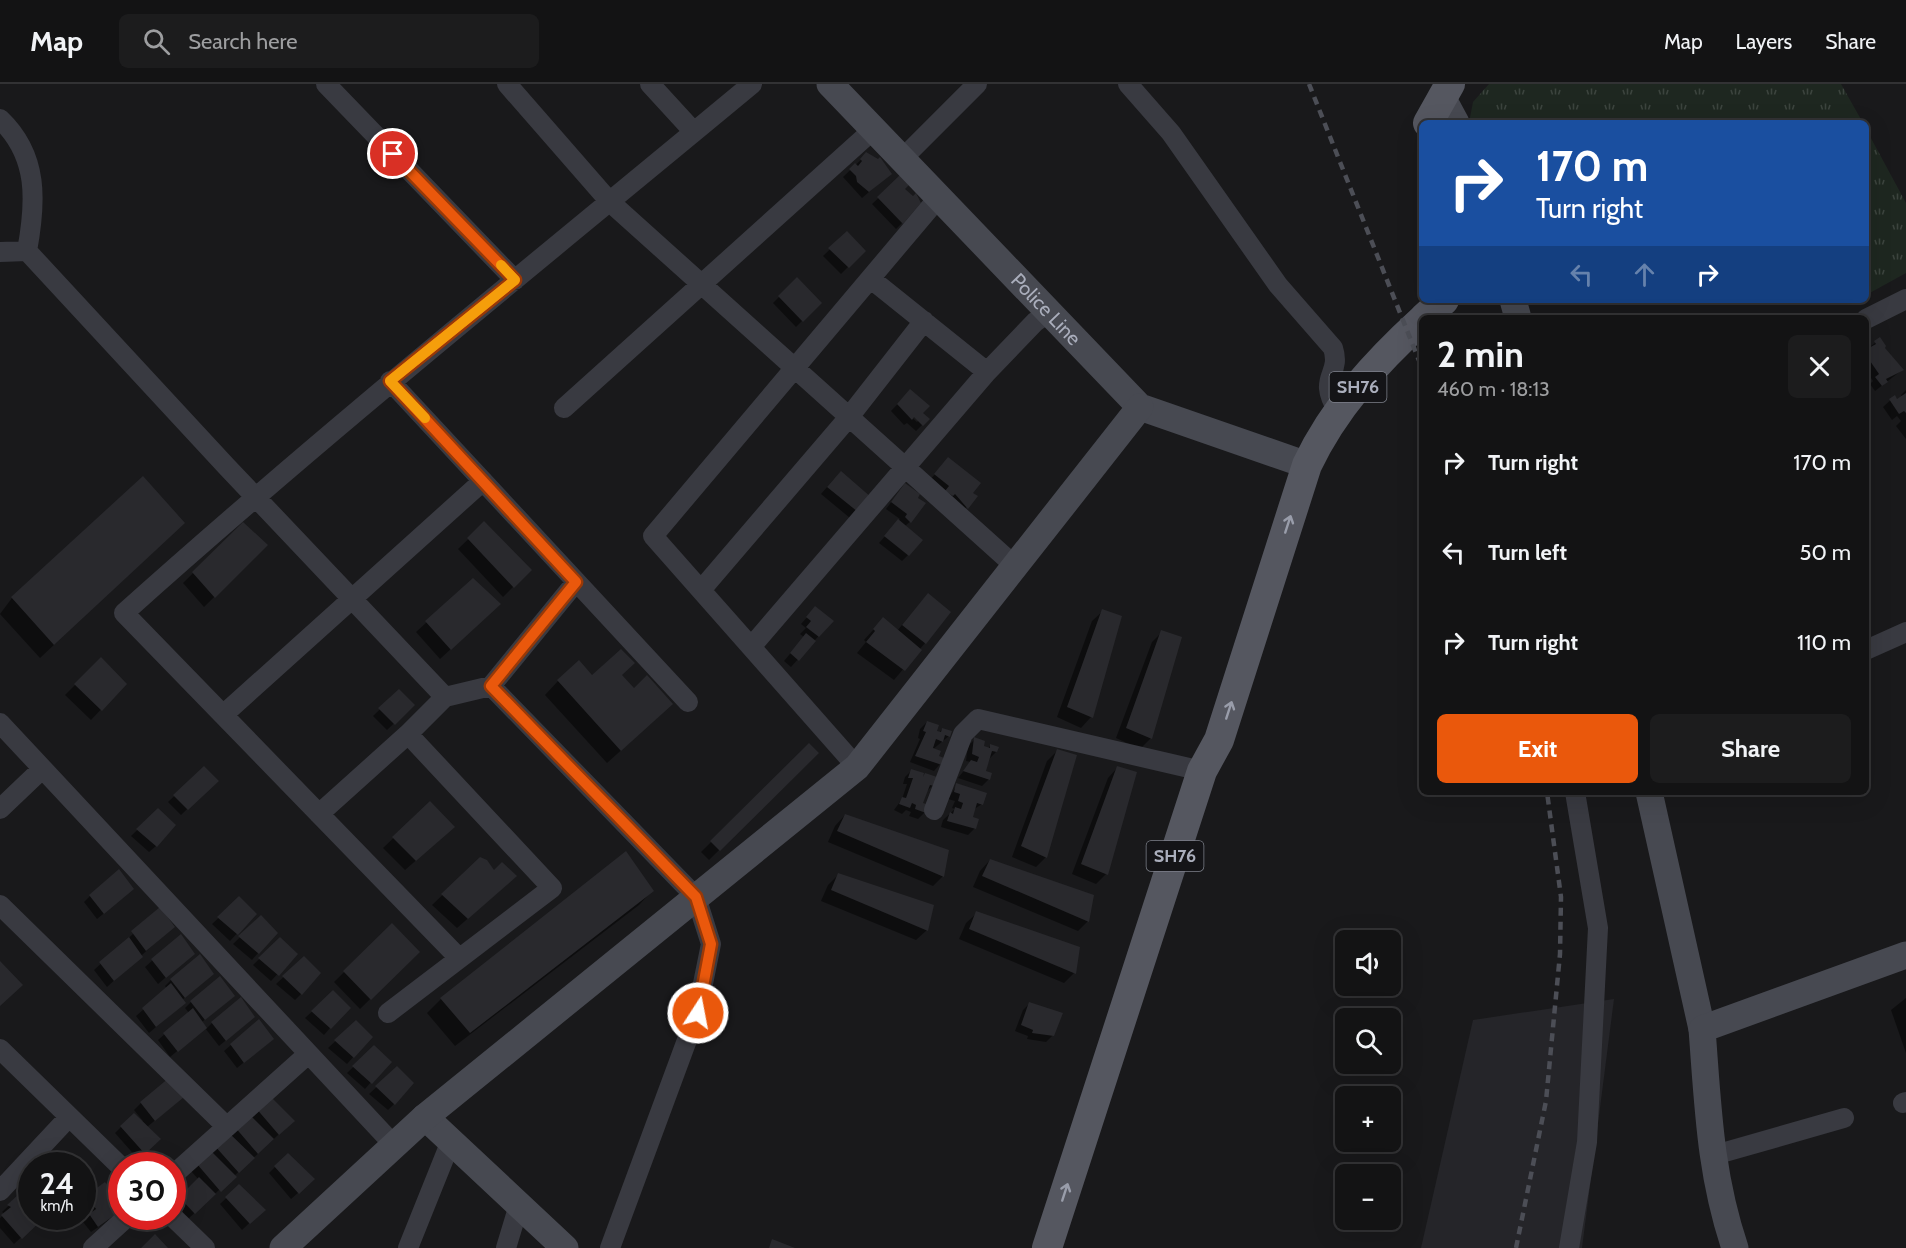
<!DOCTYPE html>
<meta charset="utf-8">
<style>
body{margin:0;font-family:Cabin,sans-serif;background:#1c1c1d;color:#f1f3f6;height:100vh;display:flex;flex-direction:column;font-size:22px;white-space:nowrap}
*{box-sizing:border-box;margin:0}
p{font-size:20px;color:#9d9ea0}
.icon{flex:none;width:33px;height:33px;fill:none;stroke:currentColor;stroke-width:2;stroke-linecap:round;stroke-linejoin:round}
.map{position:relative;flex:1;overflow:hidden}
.side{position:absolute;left:1419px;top:231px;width:450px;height:480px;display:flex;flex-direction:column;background:#131314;border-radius:9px;box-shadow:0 6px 24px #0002,0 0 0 2px #323234}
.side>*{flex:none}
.guide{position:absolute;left:1419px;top:36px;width:450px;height:183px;border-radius:9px;box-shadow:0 6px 24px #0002,0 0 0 2px #323234;background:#1a4fa0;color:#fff;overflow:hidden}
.controls{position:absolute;left:1335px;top:846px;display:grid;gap:12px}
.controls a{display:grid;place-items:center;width:66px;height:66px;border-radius:9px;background:#131314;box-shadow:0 6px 24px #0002,0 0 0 2px #323234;font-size:30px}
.speed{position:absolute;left:18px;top:1068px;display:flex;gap:12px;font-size:30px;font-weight:700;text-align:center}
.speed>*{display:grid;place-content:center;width:78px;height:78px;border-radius:50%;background:#131314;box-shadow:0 6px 24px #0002,0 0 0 2px #323234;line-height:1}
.speed small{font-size:15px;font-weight:400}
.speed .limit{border:9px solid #d22;background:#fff;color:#111}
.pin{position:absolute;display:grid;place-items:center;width:51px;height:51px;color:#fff;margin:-26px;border:3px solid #fff;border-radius:50%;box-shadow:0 2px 6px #0007}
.me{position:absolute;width:66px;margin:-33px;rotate:11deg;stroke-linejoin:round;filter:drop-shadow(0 0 4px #0008)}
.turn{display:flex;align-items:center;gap:21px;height:126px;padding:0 18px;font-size:27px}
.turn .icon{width:78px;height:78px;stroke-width:2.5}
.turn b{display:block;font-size:42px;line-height:51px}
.lanes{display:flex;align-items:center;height:57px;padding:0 18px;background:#0003;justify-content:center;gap:30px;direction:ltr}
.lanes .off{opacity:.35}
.round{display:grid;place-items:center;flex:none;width:63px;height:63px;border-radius:9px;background:#1c1c1d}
.summary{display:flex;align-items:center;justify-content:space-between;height:102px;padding:0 18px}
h1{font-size:36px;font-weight:700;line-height:45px}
.button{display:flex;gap:12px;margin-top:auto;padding:12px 18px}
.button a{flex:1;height:69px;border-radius:9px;background:#ea580c;color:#fff;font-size:24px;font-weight:700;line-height:69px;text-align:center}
.button a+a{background:#1c1c1d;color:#f1f3f6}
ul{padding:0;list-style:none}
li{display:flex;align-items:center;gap:18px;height:90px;padding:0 18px}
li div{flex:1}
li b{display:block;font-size:22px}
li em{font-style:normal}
header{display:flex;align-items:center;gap:36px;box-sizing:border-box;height:84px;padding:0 30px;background:#131314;border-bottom:2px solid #323234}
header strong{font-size:28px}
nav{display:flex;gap:33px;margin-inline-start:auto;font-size:21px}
.search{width:420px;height:54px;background:#1c1c1d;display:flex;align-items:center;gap:15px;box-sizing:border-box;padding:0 21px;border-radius:9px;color:#9d9ea0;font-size:22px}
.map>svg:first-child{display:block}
.built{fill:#252529}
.grass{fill:url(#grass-tufts)}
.shadow{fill:#0007;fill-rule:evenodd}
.building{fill:#29292d}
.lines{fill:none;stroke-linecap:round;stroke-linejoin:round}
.street{stroke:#393a41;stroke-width:20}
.secondary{stroke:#474951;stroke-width:27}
.primary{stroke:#555760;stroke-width:30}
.rail{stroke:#4c4e56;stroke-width:4.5;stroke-dasharray:8 6;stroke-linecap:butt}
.oneway{stroke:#999daa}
.route-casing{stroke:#983908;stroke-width:15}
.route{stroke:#ea580c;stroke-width:10}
.slow{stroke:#f59e0b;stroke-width:10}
.labels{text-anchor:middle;stroke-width:6;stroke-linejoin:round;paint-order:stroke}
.shield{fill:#141417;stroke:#7d808a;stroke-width:1.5}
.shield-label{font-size:18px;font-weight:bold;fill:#aaaebc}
.street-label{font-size:20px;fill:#aaaebc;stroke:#141417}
</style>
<header>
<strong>Map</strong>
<div class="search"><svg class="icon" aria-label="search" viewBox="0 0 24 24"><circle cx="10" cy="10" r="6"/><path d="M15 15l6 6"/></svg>Search here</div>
<nav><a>Map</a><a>Layers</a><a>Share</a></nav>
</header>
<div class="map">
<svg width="1906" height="1164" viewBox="0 0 1906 1164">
<defs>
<pattern id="grass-tufts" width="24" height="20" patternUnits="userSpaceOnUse" patternTransform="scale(1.5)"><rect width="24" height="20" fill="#1e2720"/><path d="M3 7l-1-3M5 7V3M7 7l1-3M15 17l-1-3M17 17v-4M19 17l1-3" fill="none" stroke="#3c443e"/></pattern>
</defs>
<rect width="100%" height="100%" fill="#19191b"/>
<path class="built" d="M1614,915l-32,249h-161l52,-228z"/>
<path class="grass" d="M1489,0h352l22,39h-394l4,-21z
M1866,45l40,74v70l-40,22z"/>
<path class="shadow" d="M867,70l11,7 5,19 -21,18 -19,-21z
M900,94l3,11 -1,34 -6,6 -24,-25z
M847,149l17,18 -23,23 -18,-18z
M797,195l23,24 -24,24 -23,-24z
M1880,255l3,10 19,21 -27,21 -5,-7 3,-3 -7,-10v-21z
M1906,306v49l-10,-13 5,-5 -4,-5 -5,4 -9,-13 11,-10 3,5 6,-4 -2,-3z
M910,307l11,22 7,6 -12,12 -9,-8 -3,2 -13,-14zM909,327l10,9 -2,2 -10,-9z
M942,382l34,31 -16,17 -31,-33z
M834,395l36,19 -20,20 -29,-24z
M899,408l12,29 -6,5 3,29 -6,6 -23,-18 21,-24 -14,-10z
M243,440l23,22 -62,61 -21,-24z
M484,440l46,46 -27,27 -45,-48z
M169,453l-129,121 -40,-44 12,-16z
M473,496l16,34 -49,45 -24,-27z
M921,518l4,41 -31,37 -37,-27 9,-11 -2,-2 19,-21 14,12z
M1103,527l-12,106 -10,11 -24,-11 35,-96z
M809,531l23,6 -41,46 -7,-6 20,-24 -4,-3 6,-6 -5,-4z
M1162,548l-11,106 -11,11 -24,-11 36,-96z
M101,575l24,25 -34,36 -26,-25z
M620,591l37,43 -50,45 -62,-68 13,-14z
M399,607l14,14 -26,25 -14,-14z
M927,638l8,10 4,1 3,-4 7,7 -17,14 8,14 -6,7 -24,-9 10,-23 -2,-1 2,-9z
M975,655l7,8 6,2 2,-3 6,6 -6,6 -6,14 5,7 -7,7 -24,-8 13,-16 -5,-1 2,-15z
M809,661l8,8 -108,107 -8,-8z
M1057,667l-11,106 -10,10 -24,-10 35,-96z
M1118,683l-12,107 -10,10 -24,-10 36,-96z
M204,684l12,13 -35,34 -13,-13z
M912,686l21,15 -7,7 -5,12 4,8 -7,7 -9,-3 2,-4 -5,-2 -4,4 -8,-4 8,-11 5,-15h-4l2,-7z
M957,701l25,19 -9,6 -2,8 4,10 -7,7 -27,-8 2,-7 12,-11 -3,-1 3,-7 -7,-2z
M430,719l13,34 -38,33 -22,-22z
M158,726l-2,36 -7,6 -18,-16z
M845,731l98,61 -10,10 -105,-44 7,-16z
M480,775l25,27 -48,42 -25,-23z
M990,776l98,61 -10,10 -105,-44 7,-16z
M839,790l88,56 -11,10 -95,-39 7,-16z
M652,807l-13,14 -184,141 -28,-33 14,-14z
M90,812h35l-28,23 -13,-17z
M239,815l16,15 -25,27 -18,-17z
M160,825l6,24 -59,54 -13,-17z
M977,829l97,60 -10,10 -105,-44 7,-16z
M261,833l-3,36 -6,7 -19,-16z
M392,841l26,27 -58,57 -26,-27z
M180,852l6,24 -28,24 -13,-17z
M280,855l16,15 -25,27 -18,-16z
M304,874l-3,36 -6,6 -19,-16z
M171,896h35l-24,20 -5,9 -28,24 -13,-17 31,-27 -2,-3z
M333,908l-3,36 -6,7 -19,-17z
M1906,914v55l-15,-43z
M191,918h35l-24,20 4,7 6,-6h35l-28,23 -14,-18 -35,29 -12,-17 31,-27 -4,-5z
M1030,919l23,32 -7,7 -19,-3 1,-3 -13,-5 8,-21z
M356,938l15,15 -24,27 -19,-16z
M231,961h34l-28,23 -13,-17z
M374,963l-3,35 -6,7 -18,-16z
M397,984l-3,36 -6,6 -19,-16z
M141,1019h35l-29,24 12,12 -21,20 -23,-26 6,-6 22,-6 -9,-11z
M256,1024l37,13 -105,98 -14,-15 25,-24 -8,-9z
M275,1083l31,19 -15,13 -22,-26z
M32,1097v12l-6,-6z
M105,1100l11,31 -25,17 -8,-10 7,-7 -8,-13z
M239,1102l24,24 -21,20 -22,-26z
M20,1111l12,21 10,2 -28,26 -14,-16v-10l5,-4 -3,-2z"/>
<path class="building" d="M866,68l12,7 2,-2 12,17 -23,18 -12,-10 -1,-6 -7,-7 6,-6 3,3 4,-5 -2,-2z
M900,91l9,10 -4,4 8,7 3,-3 5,10 -18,21 -26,-27z
M847,147l19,20 -17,17 -21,-20z
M797,193l25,26 -19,19 -25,-26z
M1880,253l6,9 -1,2 19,22 -18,9 2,3 -6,4 -7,-9 4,-3 -9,-13 -4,3v-17l1,2 9,-5 -2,-3z
M910,305l20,17 -7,7 7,6 -7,7 -9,-9 -2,3 -15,-16z
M1906,309v20l-2,-2 -5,3 -10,-15 6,-4 2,4z
M948,373l33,26 -8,10 5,3 -10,13 -13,-15 -2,2 -8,-5 4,-5 -15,-12z
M841,387l31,27 -14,14 -31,-25z
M143,392l42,47 -131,122 -43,-48z
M905,399l15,11 -2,4 8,5 -15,20 -6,-6 2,-3 -16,-12z
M898,435l25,21 -14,16 -25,-20z
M484,437l48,49 -18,18 -47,-50z
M243,438l25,23 -53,53 -23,-26z
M473,494l28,26 -50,46 -26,-29z
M928,509l23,19 -25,32 -24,-19z
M815,522l19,15 -15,16 -13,-10 5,-6 -5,-4z
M1102,525l20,7 -29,102 -26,-11z
M883,533l39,33 -17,21 -39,-29 9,-11 -2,-2z
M1161,546l21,7 -30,102 -26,-11z
M806,549l10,8 -17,20 -9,-8z
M621,565l14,14 -13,12 12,13 13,-13 26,29 -52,47 -64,-71 22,-20 13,15z
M101,573l26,27 -25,27 -28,-27z
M399,605l16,16 -20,20 -17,-17z
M927,637l12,4 -2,6 4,1 1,-4 10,3 -2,6 -5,-2 -2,7 -7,-3 -3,9 8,3 -2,5 5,2 -2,7 -27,-9 11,-24 -3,-1z
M974,653l11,4 -1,5 6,2v-4l9,3 -2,5 -5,-1 -6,20 6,2 -2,7 -27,-9 8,-11 6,2 2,-5 -7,-3z
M809,659l10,10 -99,98 -10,-10z
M1057,665l20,6 -30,103 -26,-12z
M204,682l15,15 -31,29 -15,-15z
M1117,682l20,6 -29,103 -27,-11z
M911,685l13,4 -1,4 2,-4 12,4 -3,9 -4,-1 -7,18 6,2 -3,8 -11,-4 1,-4 -4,-2 -2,5 -11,-4 3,-7 4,1 7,-20h-5z
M956,699l31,10 -4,12 -6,-2 -4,14 6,2 -3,10 -29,-8 3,-9 3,2 2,-7 6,2 2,-6 -5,-2 2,-7 -6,-2z
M430,717l25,26 -39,34 -24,-24z
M158,724l18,17 -19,22 -21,-18z
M845,730l104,36 -5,27 -107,-46z
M626,767l28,40 -184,142 -30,-35z
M480,773l7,3 7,10 8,-8 15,14 -49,43 -27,-25z
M990,775l104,36 -5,27 -107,-46z
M119,785l15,20 -30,25 -15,-19z
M838,789l96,32 -6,26 -97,-41z
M239,812l18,18 -19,21 -21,-18z
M160,823l15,20 -29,24 -15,-20z
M976,827l104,36 -4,27 -107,-45z
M261,831l17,18 -19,21 -21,-18z
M392,839l28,29 -49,48 -28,-29z
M181,850l14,20 -29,24 -15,-19z
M129,853l14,20 -29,24 -15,-19z
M280,853l18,17 -19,22 -21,-18z
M200,870l14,20 -29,24 -15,-19z
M304,872l17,17 -19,22 -20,-19z
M0,877l23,24 -23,21z
M220,892l15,20 -30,24 -15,-19z
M171,899l15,20 -30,24 -14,-19z
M333,906l18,18 -20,21 -20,-18z
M241,913l14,20 -29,24 -15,-19z
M1029,918l34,11 -9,23 -22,-3 1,-3 -12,-5z
M193,924l14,20 -29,24 -15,-19z
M259,935l15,20 -30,24 -14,-19z
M356,936l17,17 -19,21 -20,-18z
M374,961l18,17 -20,22 -20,-18z
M397,982l17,17 -19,22 -20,-19z
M170,993l14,20 -29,24 -15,-19z
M269,1011l26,26 -16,14 -24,-28z
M134,1029l27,26 -16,15 -25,-28z
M248,1029l26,26 -16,15 -24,-28z
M228,1048l27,26 -16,15 -25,-28z
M211,1067l26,26 -16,15 -24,-28z
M288,1069l27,26 -16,15 -25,-28z
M199,1093l17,17 -21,20 -16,-17z
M105,1098l17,23v5l-24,17 -9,-13 7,-5 -9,-14z
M239,1100l27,26 -16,14 -25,-27z
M20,1109l12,13v10l12,2 -22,21 -21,-24 10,-8 -4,-2z
M155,1150l13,14h-27z
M772,1155l23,9h-26z"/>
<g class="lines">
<path class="street" d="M326,0l189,196
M507,0l103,118 405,364
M650,0l44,48
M1128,0l43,49 107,152 55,63c9,28 -17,28 5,63
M0,35c39,37 36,83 27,132
M902,75l75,-75
M0,168l27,-1 200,216 218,230 46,-11 205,211 15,47 -14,69 -87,235
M1866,235l40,-20
M987,288l48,-50 14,-10
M390,297l298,321
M564,324l310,-279
M701,506l148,-173 75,-96
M751,563l236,-275 -116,-93
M1866,566l40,-18
M491,602l85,-104
M223,631l260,-234
M0,639l393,421
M857,683l-204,-231 286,-339
M0,725l42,-40
M934,726l29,-76 15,-15 224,52
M319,730l89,-80 37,-37
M0,821l227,222
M459,874l-335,-345c204,-183 417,-354 628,-529
M388,929l164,-125 -144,-154
M0,965l122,119
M1903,1019l3,-1
M1711,1072l133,-38
M172,1092l135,-121
M0,1107l69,-74
M172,1132l33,32
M93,1164l35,-32
M408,1164l43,-107
M506,1164l13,-43
M1569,1164l18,-106 11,-214 -23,-136"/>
<g class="secondary">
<path id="s1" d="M830,0l310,323 167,58"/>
<path d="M1442,13l14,26"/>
<path d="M1513,216l5,18"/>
<path d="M1649,708l53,237"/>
<path d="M425,1033l140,131"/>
<path d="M283,1164l142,-131 432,-350 283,-360"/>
<path d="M1735,1164c-25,-74 -27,-141 -33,-219l204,-74"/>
</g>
<path class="primary" d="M1428,39l22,-39
M1424,234l20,-18
M1047,1164l155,-477 17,-31 88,-275c27,-57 69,-103 115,-145"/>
<path class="rail" d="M1309,0l113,284
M1516,1164l30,-147 14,-147 1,-57 -14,-105"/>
</g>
<defs><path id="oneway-shaft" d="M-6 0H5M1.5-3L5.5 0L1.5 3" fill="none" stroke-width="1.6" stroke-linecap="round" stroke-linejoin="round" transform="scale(1.5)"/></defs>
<g class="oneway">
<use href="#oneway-shaft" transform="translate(1288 440) rotate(-72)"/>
<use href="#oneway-shaft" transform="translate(1229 626) rotate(-72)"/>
<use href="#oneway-shaft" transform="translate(1065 1108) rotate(-72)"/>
</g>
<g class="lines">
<g class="route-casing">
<path id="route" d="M393,70l122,126 -125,101 186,201 -85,104 205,211 15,47 -13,69"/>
</g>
<use href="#route" class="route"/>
<path class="slow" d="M425,334l-35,-37 125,-101 -14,-15"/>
</g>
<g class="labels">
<g class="shield">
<rect x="1329.5" y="288" width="57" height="30" rx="4.5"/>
<rect x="1146.5" y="757" width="57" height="30" rx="4.5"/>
</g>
<g class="shield-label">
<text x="1358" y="309">SH76</text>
<text x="1175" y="778">SH76</text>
</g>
<g class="street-label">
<text dy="7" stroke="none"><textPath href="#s1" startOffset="312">Police Line</textPath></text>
</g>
</g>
</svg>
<div class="controls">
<a><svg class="icon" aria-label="sound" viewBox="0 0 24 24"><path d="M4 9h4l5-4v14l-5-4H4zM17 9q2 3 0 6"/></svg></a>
<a><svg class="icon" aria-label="search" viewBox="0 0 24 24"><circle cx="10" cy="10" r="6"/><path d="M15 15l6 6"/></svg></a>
<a>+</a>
<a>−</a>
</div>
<div class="speed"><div>24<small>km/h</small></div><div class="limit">30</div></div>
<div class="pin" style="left:393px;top:70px;background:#d93025"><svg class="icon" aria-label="arrive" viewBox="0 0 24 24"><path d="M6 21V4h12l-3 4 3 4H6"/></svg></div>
<svg class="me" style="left:698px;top:929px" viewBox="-20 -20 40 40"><circle r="17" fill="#ea580c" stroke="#fff" stroke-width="3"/><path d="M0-11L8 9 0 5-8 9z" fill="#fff"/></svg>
<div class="guide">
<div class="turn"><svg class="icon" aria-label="right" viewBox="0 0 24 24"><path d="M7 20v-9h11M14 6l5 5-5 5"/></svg><div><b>170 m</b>Turn right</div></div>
<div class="lanes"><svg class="icon off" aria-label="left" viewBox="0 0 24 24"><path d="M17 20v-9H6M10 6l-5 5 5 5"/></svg><svg class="icon off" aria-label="ahead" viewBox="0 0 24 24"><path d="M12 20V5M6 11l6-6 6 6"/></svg><svg class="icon" aria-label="right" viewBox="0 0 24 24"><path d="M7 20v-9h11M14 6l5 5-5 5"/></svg></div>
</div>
<section class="side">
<div class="summary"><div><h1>2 min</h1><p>460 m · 18:13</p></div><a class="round"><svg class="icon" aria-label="close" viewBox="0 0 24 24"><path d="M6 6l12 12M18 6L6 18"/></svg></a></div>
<ul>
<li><svg class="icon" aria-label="right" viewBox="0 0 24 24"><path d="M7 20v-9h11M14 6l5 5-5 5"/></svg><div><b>Turn right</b></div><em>170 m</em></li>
<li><svg class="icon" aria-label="left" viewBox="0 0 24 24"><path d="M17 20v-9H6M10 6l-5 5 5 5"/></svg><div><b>Turn left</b></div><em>50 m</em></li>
<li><svg class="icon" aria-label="right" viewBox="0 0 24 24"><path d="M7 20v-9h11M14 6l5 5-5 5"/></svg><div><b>Turn right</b></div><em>110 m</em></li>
</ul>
<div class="button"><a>Exit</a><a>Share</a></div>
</section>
</div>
